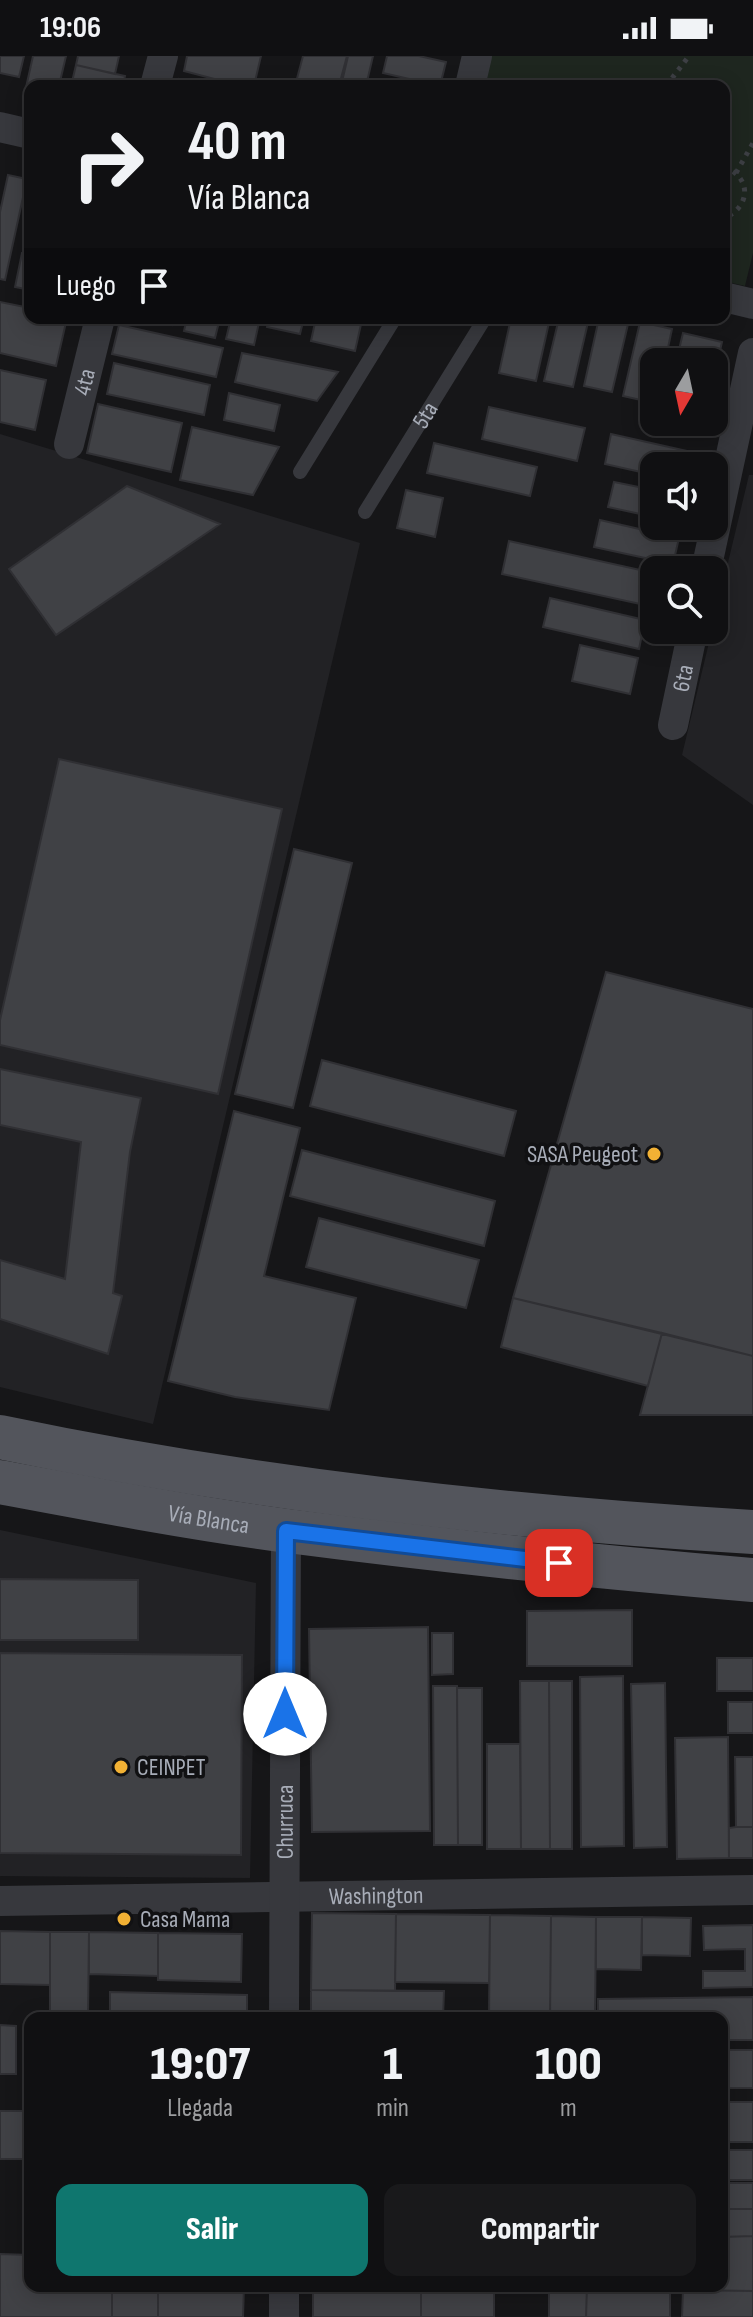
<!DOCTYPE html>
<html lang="es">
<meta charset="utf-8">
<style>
body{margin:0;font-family:"Sofia Sans Condensed",sans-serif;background:#19191b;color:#f1f3f6;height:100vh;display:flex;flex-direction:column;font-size:30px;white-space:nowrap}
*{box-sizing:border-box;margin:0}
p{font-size:26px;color:#9c9d9f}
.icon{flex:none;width:44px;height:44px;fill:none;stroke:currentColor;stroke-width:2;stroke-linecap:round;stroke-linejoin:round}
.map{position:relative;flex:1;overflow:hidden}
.panel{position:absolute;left:24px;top:1956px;width:704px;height:280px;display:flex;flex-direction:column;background:#101012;border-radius:16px;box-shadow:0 4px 20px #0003,0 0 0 2px #303032}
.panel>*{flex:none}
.top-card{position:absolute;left:24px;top:24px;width:706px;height:244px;border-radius:16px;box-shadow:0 4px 20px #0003,0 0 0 2px #303032;background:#101012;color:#f1f3f6;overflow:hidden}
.needle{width:52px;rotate:189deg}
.buttons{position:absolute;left:640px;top:292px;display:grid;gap:16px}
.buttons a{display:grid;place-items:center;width:88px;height:88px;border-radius:16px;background:#101012;box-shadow:0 4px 20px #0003,0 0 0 2px #303032;font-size:40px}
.pin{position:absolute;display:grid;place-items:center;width:68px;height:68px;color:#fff;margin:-34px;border-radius:16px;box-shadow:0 4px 12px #0006}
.me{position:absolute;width:88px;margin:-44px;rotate:0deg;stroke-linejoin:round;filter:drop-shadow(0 0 6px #0008)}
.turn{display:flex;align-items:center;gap:28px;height:168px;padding:0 32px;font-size:36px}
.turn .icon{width:104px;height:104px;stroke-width:2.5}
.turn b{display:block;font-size:56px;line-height:68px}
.then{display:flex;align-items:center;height:76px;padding:0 32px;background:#0003;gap:16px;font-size:30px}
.eta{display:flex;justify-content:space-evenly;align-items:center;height:136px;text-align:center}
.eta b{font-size:48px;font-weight:800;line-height:56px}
.primary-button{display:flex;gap:16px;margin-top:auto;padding:16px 32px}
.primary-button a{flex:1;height:92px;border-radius:16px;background:#0f766e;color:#fff;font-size:32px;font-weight:800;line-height:92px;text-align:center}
.primary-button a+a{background:#19191b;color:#f1f3f6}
.status{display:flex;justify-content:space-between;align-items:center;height:56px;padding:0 40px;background:#101012;direction:ltr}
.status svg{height:22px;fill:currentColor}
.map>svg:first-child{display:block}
.built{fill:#222225}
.green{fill:#1e261f}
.building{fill:#404145;stroke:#303034;stroke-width:2}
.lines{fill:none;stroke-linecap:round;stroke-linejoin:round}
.path{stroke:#3d3f44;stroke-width:5;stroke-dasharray:4 6;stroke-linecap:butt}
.lane{stroke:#37383d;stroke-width:14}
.street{stroke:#37383d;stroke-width:30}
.primary{stroke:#53555c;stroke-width:44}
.route-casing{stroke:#114b97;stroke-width:20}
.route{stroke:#1a73e8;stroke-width:14}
.poi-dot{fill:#f2b134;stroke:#111113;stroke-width:3}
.labels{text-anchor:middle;stroke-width:7;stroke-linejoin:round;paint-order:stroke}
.street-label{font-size:24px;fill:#a8adb8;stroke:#111113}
.poi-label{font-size:24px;fill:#a8adb8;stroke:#111113;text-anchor:start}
</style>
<div class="status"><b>19:06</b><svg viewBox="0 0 49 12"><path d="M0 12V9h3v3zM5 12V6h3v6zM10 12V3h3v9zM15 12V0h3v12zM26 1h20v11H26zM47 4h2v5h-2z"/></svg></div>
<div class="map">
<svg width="753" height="2261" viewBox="0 0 753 2261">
<rect width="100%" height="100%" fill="#161618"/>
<path class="built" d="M0,378l360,109 -207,881 -153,-37z
M749,419h4v330l-71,-50 30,-125h2v-9z
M0,1474l256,53 -6,295 -250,-2z"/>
<path class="green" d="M491,0h262v197l-8,33 -21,-5v-195h-240z"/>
<path class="building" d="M0,0h24l-5,21 -19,-4z
M33,0h33l-7,30h-29v7l-5,-1z
M78,0h41l-4,18 -39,-9z
M187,0h74l-7,30h-13l-57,-15z
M303,0h44l-8,30h-44z
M348,0h25l-7,30h-25z
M387,0h32l27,6 -6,24 -57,-13z
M76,9l49,11 -2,10h-52z
M179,23l30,7h-31z
M8,119l19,4 -22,101 -5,-1v-67z
M22,197l8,1v36l-15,-3z
M0,246l30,6v10h37l-11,48 -56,-13z
M140,262h34l-2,7z
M187,262h33l-5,20 -31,-7z
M231,262h29l-6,27 -28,-6z
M269,262h35l-4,16 -33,-7z
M316,262h37l9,2 -7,31 -44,-10z
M511,262h39l-14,63 -37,-8z
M559,262h30l-16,69 -29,-6z
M599,262l30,2 -17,72 -28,-6z
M640,266l32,7 -7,33h-11v41l-31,-7z
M119,269l104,23 -7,29 -104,-23z
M683,277l39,9 -8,35v-15h-38z
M242,297l96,19 -21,29 -82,-19z
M114,307l96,22 -6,30 -97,-21z
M0,314l46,10 -11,50 -35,-8z
M229,337l51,12 -6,26 -50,-11z
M98,348l84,19 -11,49 -84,-19z
M489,351l96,21 -8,33 -95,-22z
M192,371l87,20 -26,48 -73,-15z
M611,378l94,21 -3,11h-48v9l-49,-11z
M434,387l103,24 -7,29 -103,-23z
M614,426l40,8v27l-46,-10z
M127,430l93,38 -164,111 -47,-66z
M406,434l37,8 -8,39 -38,-9z
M600,464l79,18 -6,26 -79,-17z
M509,485l145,32v34l-152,-33z
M550,542l95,22 -6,29 -96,-22z
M580,589l58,13 -8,36 -58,-13z
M59,703l223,50 -64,285 -218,-49v-25z
M294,793l58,14 -59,245 -58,-14z
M606,916l147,37v347l-240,-58z
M322,1004l194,51 -12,45 -194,-50z
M0,1013l141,29 -11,54 -17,141 9,3 -14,58 -108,-35v-59l65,19 16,-137 -81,-17z
M234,1055l66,17 -36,148 92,22 -27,112 -94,-13 -67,-16z
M302,1094l193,51 -11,45 -194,-50z
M319,1162l160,42 -13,48 -160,-41z
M513,1242l149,35 -14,53 -147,-39z
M662,1277l91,23v59h-113z
M0,1523l138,1v60h-138z
M632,1554v56h-105v-55z
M428,1571l2,204 -118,1 -3,-203z
M432,1577h21v41l-21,1z
M0,1597l242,2 -1,200 -241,-2z
M717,1602h36v33h-36z
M623,1620l1,170 -43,1 -1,-170z
M520,1625h29l1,168h-29z
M549,1625h23v168h-22z
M665,1627l2,164 -33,1 -3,-164z
M433,1630h24l1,159h-24z
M457,1632h25v157h-24z
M728,1646h25v31h-25z
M728,1681l1,121 -52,1 -2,-121z
M487,1688h33l1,105h-34z
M735,1701h18v70h-17z
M736,1771h17v31h-24v-30z
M312,1857l84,1 -1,77 -84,-1z
M396,1858l94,1 -1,68 -94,-1z
M490,1859l61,1 -1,102h-61z
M551,1860l45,1 -1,101h-45z
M596,1861h46l-1,53 -45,-1z
M642,1861l49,1 -1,38 -48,-1z
M753,1869v62l-50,1v-17h42v-22l-41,1 -1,-24z
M0,1875l50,1v53l-50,-1z
M50,1876h39l-1,86h-38z
M89,1876l69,1v43l-69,-2z
M158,1877l84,1 -1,48 -83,-2z
M311,1934l133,1 -1,27h-132z
M110,1936l137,3v23h-137z
M753,1941v43h-31v-22h-124v-19z
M0,1969l16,1v48h-16z
M722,1994h31v38h-31z
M722,2046h31v40h-31z
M0,2055h30v48h-30z
M722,2094h31v30h-31z
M722,2127h31v26h-31z
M722,2153h31v27l-31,1z
M753,2180v55l-70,-1 -1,-4h40v-49z
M0,2198l30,1v31h82v31h-112z
M112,2230h46v31h-46z
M158,2230h86l-1,31h-85z
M313,2230h108v31h-108z
M421,2230h73v31h-73z
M549,2230h38l-1,31h-37z
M587,2230h83v31h-84z
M683,2234l70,1v26h-71z"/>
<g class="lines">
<path class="path" d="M666,30l23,-30
M724,111c28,10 27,40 0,51
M736,117l17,-30"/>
<g class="lane">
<path d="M300,416l95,-154"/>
<path id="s1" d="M365,456l120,-194"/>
</g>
<g class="street">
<path d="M155,30l8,-30"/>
<path d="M470,30l7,-30"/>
<path d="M0,71l30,7"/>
<path d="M724,241l29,7"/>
<path id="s2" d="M69,388l31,-126"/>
<path d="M706,514l47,-217"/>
<path id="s3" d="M673,669l20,-95"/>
<path id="s4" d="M0,1845l753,-11"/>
<path id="s5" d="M284,1962l2,-487"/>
<path d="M284,2261v-31"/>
</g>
<g class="primary">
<path d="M0,1381c248,52 501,80 753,95"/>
<path id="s6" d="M0,1426c96,18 191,36 288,49 154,20 310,36 465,49"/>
</g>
</g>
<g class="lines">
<g class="route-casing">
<path id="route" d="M285,1658l1,-183 273,32"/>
</g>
<use href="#route" class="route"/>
</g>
<g class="poi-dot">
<circle cx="654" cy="1098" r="8"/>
<circle cx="121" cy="1711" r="8"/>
<circle cx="124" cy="1863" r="8"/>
</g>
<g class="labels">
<g class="street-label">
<text dy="8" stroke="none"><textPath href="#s2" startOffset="64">4ta</textPath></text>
<text dy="8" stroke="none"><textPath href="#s1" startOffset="114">5ta</textPath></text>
<text dy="8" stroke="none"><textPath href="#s3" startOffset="48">6ta</textPath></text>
<text dy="8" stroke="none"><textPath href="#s6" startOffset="212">Vía Blanca</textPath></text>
<text dy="8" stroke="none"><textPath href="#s5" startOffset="196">Churruca</textPath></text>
<text dy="8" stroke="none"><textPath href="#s4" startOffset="376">Washington</textPath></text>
</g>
<g class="poi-label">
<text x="638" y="1106" text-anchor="end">SASA Peugeot</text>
<text x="137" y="1719">CEINPET</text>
<text x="140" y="1871">Casa Mama</text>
</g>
</g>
</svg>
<div class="buttons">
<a><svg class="needle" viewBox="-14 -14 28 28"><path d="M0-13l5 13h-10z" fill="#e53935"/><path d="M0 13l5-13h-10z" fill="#9c9d9f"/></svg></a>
<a><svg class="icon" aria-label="sound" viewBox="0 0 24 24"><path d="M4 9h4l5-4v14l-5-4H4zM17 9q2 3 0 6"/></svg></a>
<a><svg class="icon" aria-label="search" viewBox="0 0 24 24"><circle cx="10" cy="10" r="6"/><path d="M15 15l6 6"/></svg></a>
</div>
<div class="pin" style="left:559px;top:1507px;background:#d93025"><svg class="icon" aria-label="arrive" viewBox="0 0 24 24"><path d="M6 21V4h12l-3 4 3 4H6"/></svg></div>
<svg class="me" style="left:285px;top:1658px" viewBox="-20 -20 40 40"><circle r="19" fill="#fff"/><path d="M0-13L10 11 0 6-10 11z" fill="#1a73e8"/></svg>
<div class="top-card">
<div class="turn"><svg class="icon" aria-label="right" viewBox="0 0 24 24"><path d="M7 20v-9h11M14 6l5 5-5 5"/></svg><div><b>40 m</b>Vía Blanca</div></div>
<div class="then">Luego<svg class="icon" aria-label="arrive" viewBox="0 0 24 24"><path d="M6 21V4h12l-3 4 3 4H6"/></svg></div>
</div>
<section class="panel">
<div class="eta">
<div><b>19:07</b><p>Llegada</p></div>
<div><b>1</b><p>min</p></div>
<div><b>100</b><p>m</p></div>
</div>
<div class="primary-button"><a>Salir</a><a>Compartir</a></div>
</section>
</div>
